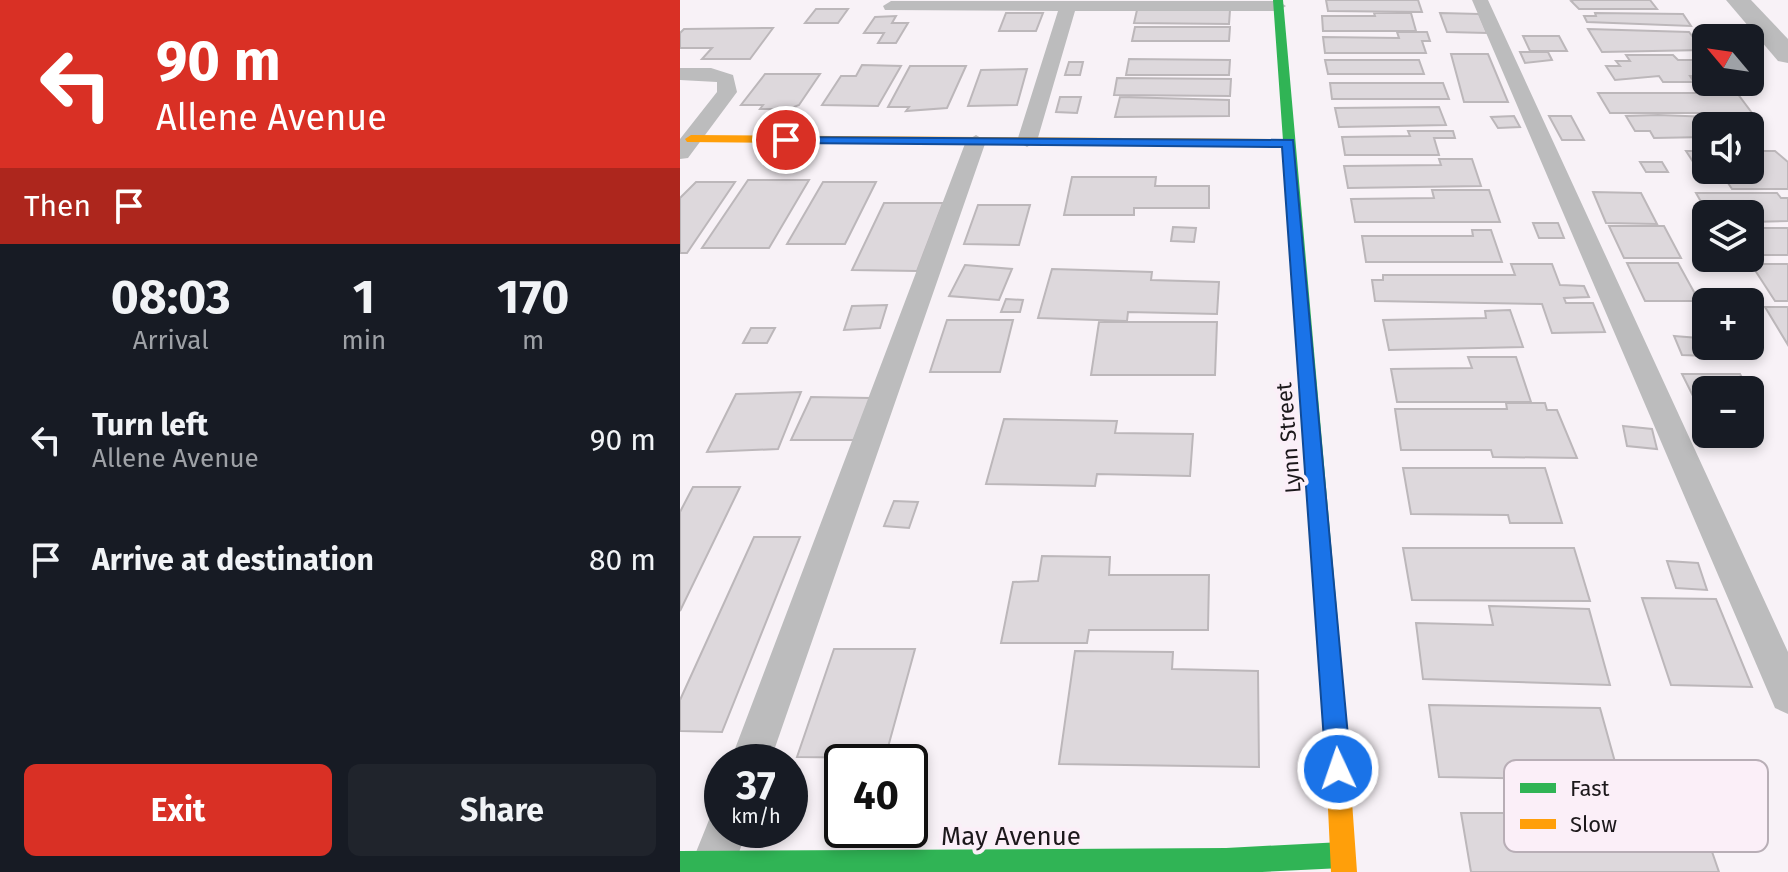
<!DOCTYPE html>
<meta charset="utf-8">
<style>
body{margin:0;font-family:"Fira Sans",sans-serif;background:#20242c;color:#f1f3f6;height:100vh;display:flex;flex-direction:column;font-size:30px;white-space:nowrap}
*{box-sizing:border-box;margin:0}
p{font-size:26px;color:#9ea1a6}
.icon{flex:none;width:44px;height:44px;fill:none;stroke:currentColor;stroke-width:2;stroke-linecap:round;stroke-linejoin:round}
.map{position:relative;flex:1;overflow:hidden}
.panel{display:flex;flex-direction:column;background:#171b24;width:680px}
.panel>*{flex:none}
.banner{background:#d93025;color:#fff;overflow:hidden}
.needle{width:52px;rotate:299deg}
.buttons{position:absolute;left:1012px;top:24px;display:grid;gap:16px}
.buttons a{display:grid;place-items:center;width:72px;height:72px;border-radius:12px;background:#171b24;box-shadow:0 4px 12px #0003;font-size:40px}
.speed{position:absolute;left:24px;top:744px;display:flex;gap:16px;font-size:40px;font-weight:700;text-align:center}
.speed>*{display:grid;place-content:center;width:104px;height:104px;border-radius:50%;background:#171b24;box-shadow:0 4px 12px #0003;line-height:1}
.speed small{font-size:20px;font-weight:400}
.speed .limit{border:4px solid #111;border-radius:12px;background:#fff;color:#111}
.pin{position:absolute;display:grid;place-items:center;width:68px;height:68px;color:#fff;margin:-34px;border:4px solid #fff;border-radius:50%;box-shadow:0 2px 8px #0007}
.me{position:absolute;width:88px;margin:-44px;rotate:357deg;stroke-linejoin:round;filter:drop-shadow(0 0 6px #0008)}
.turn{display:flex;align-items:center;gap:28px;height:168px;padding:0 24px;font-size:36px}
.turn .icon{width:104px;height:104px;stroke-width:2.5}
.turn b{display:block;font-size:56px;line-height:68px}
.then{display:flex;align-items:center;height:76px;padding:0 24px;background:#0003;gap:16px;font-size:30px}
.eta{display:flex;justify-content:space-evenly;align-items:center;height:136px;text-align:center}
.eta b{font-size:48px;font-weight:700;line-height:56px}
.action{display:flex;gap:16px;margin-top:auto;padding:16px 24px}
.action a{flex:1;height:92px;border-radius:12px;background:#d93025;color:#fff;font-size:32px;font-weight:700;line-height:92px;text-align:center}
.action a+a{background:#20242c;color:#f1f3f6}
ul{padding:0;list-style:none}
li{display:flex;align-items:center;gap:24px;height:120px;padding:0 24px}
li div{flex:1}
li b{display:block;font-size:30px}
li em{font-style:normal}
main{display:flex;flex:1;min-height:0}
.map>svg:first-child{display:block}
.building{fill:#ddd8dc;stroke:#bcb7ba;stroke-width:2}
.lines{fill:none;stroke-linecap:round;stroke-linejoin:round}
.lane{fill:#bcbcbd;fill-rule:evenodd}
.street{fill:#bcbcbd;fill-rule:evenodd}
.fast{fill:#30b455;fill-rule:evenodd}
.slow{fill:#ff9f0a;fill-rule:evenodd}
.route{fill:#1a73e8;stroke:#114b97;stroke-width:2}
.labels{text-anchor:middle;stroke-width:8;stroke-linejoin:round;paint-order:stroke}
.street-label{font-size:22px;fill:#1c181b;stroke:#fbeff8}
.near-street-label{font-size:26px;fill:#1c181b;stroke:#fbeff8}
.key{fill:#fbeff8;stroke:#b8aeb6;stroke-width:2}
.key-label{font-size:22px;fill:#1c181b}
</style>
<main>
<section class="panel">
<div class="banner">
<div class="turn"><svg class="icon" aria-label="left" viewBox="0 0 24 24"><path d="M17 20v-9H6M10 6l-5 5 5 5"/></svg><div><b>90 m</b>Allene Avenue</div></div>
<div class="then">Then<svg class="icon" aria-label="arrive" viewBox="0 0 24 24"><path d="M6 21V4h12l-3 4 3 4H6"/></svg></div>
</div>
<div class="eta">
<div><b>08:03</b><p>Arrival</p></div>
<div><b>1</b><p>min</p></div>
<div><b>170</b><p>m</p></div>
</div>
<ul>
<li><svg class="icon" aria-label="left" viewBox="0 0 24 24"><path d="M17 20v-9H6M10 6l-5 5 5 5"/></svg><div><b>Turn left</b><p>Allene Avenue</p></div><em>90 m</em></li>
<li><svg class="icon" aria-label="arrive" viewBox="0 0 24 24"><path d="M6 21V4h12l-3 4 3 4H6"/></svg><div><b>Arrive at destination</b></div><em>80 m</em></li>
</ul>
<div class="action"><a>Exit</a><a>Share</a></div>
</section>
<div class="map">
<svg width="1108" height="872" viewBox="0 0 1108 872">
<rect width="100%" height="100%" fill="#f8f2f7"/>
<path class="building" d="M646,0h92l4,12 -94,-1z
M894,0h76l7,9h-78l-8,-8z
M136,9h32l-10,14h-33z
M457,10h93l-1,14 -95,-1z
M326,13h37l-7,18h-37z
M694,13h37l5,18h-93l-1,-15h53z
M760,13l39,1 8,19 -40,-1z
M915,13l88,1 8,12 -104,-4 -3,-6h12z
M216,16l-4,7h16l-12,20h-18l6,-10h-20l11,-16z
M455,27h95l-1,14h-97z
M93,28l-23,31h-48l10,-11h-32v-15l4,-4z
M908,29l101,3 14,18 -101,2z
M717,32h30l3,9h-8l4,12h-101l-2,-16 76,1z
M843,36h36l8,15h-37z
M840,52h28l4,8 -27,3z
M771,54h37l20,48h-44z
M946,55h47l5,5h28v16h-16l4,6h-31l-4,-6 -44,4 -9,-14h14l-4,-5h14z
M449,59l101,1 -1,15h-103z
M645,60h94l5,14h-96z
M389,62h14l-3,13h-15z
M182,65l39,1 -23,40 -56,-1 19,-29h15z
M230,66h56l-19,42 -41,3 3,-4h-21z
M347,69l-10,36 -49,1 13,-36z
M85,74h55l-21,31 -10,4h-29l3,-4h-22z
M437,78l114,1 -1,17 -116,-1z
M650,83h113l6,16h-117z
M918,93h139l15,20h-142z
M380,97h21l-4,16 -21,-1z
M440,97l109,3v16l-114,1z
M759,107l7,18 -107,2 -4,-19z
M978,115l81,3 7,8h-40v11l-52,1 -4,-7h-15l-9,-15z
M834,116l6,11 -22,1 -7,-11z
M869,116h22l13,24h-22z
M728,131h45l2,7h-21l5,17h-94l-3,-18 68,-1z
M1006,151h20v19h44v-19h25l13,11v27h-56l-8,-12h-21z
M759,159h33l9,27 -133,2 -4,-22 97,-1z
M960,162h22l6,10h-22z
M392,177h84l-1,9h54v22h-75v7h-70z
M68,180h61l-40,68h-67z
M16,182h39l-48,71h-7v-55z
M143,182h53l-31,62h-58z
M752,190h57l11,32h-145l-4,-23 83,-1z
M913,192l48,1 16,31 -51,-1z
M1016,193h81l4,5h7v23l-38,1v-8h-42z
M204,203h59l-26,68 -65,-1z
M298,205h52l-11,40 -55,-1z
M853,223h25l6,15h-25z
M929,226h55l17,32h-57z
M493,227l23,1 -2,14 -23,-1z
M1070,228h38v27h-28l-10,-8z
M792,230h19l11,32h-136l-4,-26h111z
M947,263h51l21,38h-54z
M831,264h41l8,21 24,1 5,11 -25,1 2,5h27l12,29 -53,1 -10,-29 -167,-3 -3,-21h11v-5h132z
M1071,264h37v37h-13z
M285,265l47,4 -13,31 -50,-4z
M372,269l100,3 -1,8 68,2 -2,32 -89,-2 -1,9 -89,-3z
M326,299l17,1 -3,12h-19z
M207,305l-7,23 -36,2 8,-24z
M1085,307h23v38z
M830,310l13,37 -134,3 -6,-30 103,-2 -1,-7z
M267,320h66l-13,52h-70z
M419,322h118l-2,53h-124z
M71,328h24l-8,15h-24z
M994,336l25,2 8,18 -25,-1z
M1043,346h25l7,11h-26z
M788,357h48l15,45h-134l-6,-33 81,-1z
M1002,374h58l9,16h-43v16h-8z
M121,392l-23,57 -71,3 29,-58z
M131,397l59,1 -16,42h-63z
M826,403h39l2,7h10l20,48 -84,-1 -2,-7h-90l-6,-41h112z
M324,419l113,2 -2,12 78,1 -3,42 -93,-2 -2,12 -109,-2z
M943,426l29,3 5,20 -30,-3z
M1030,434h30l7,13h-31z
M723,468h142l17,55h-52l-2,-8 -97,-1z
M13,487h47l-60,124v-99z
M214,501l24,1 -9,26 -25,-2z
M74,537h46l-78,195 -42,-1v-31z
M723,548h171l16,53 -178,-1z
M362,556l68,1 -1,18h100l-1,55h-119l-2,13h-86l12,-61 25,-1z
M987,561l31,2 9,27 -31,-2z
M962,598l74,1 36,88 -81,-2z
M809,606l100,3 21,76 -187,-6 -7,-56 77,2z
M154,649h81l-30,109 -88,-1z
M395,651l98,1 -1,17 86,2 1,96 -200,-3z
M749,705l171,3 20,72 -181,-3z
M833,788h177l29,84h-248l-10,-59h58z"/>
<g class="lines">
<path class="lane" d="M792,0h16l300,652v62l-13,-6z
M211,1h387l8,5 -8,5h-203l-38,130 -10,6 -10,-6 41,-130 -173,-1 -2,-4z
M0,68h31l22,7 4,17 -49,66 -8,1v-20l37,-47v-10l-37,-2z
M296,135l10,6 -216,621h-40l236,-621z
M42,811v19h25l-15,42h-44l23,-57z"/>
<path class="street" d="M1046,0h25l37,39v24l-10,-2z"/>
<path class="fast" d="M593,0h10l62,702 -3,8 -8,3 -8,-3 -3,-8z
M662,842l9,4 4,9 -4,9 -9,4 -80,4h-582v-21l546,-3z"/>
<path class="slow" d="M11,135l597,4 6,4 -6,4 -601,-5 -2,-3z
M654,691l8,3 3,8 12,170h-26l-8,-170 3,-8z"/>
</g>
<path class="route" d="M101,137l512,3 58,629 -4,9 -9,3 -8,-3 -4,-9 -44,-622 -496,-4 -5,-1z"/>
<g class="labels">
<g class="street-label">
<text transform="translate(608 438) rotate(-95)" y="8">Lynn Street</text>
</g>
<g class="near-street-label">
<text x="331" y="845">May Avenue</text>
</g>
</g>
<rect x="824" y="760" width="264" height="92" rx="12" class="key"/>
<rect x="840" y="783" width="36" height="10" fill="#30b455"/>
<rect x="840" y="819" width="36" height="10" fill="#ff9f0a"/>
<g class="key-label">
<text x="890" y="796">Fast</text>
<text x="890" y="832">Slow</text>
</g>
</svg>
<div class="buttons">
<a><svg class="needle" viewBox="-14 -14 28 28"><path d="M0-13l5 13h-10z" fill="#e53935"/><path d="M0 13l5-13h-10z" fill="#9ea1a6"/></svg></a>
<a><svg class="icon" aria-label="sound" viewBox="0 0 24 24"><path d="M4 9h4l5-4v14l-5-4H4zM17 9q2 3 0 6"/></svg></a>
<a><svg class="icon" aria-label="layers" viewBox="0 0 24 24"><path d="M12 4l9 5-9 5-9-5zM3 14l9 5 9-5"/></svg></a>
<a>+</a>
<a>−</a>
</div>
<div class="speed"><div>37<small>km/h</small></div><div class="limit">40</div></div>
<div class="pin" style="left:106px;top:140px;background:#d93025"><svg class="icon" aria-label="arrive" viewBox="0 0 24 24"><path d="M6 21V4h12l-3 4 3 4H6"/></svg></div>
<svg class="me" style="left:658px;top:769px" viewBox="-20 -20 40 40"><circle r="17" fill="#1a73e8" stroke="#fff" stroke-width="3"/><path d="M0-11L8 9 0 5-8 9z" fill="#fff"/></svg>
</div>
</main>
